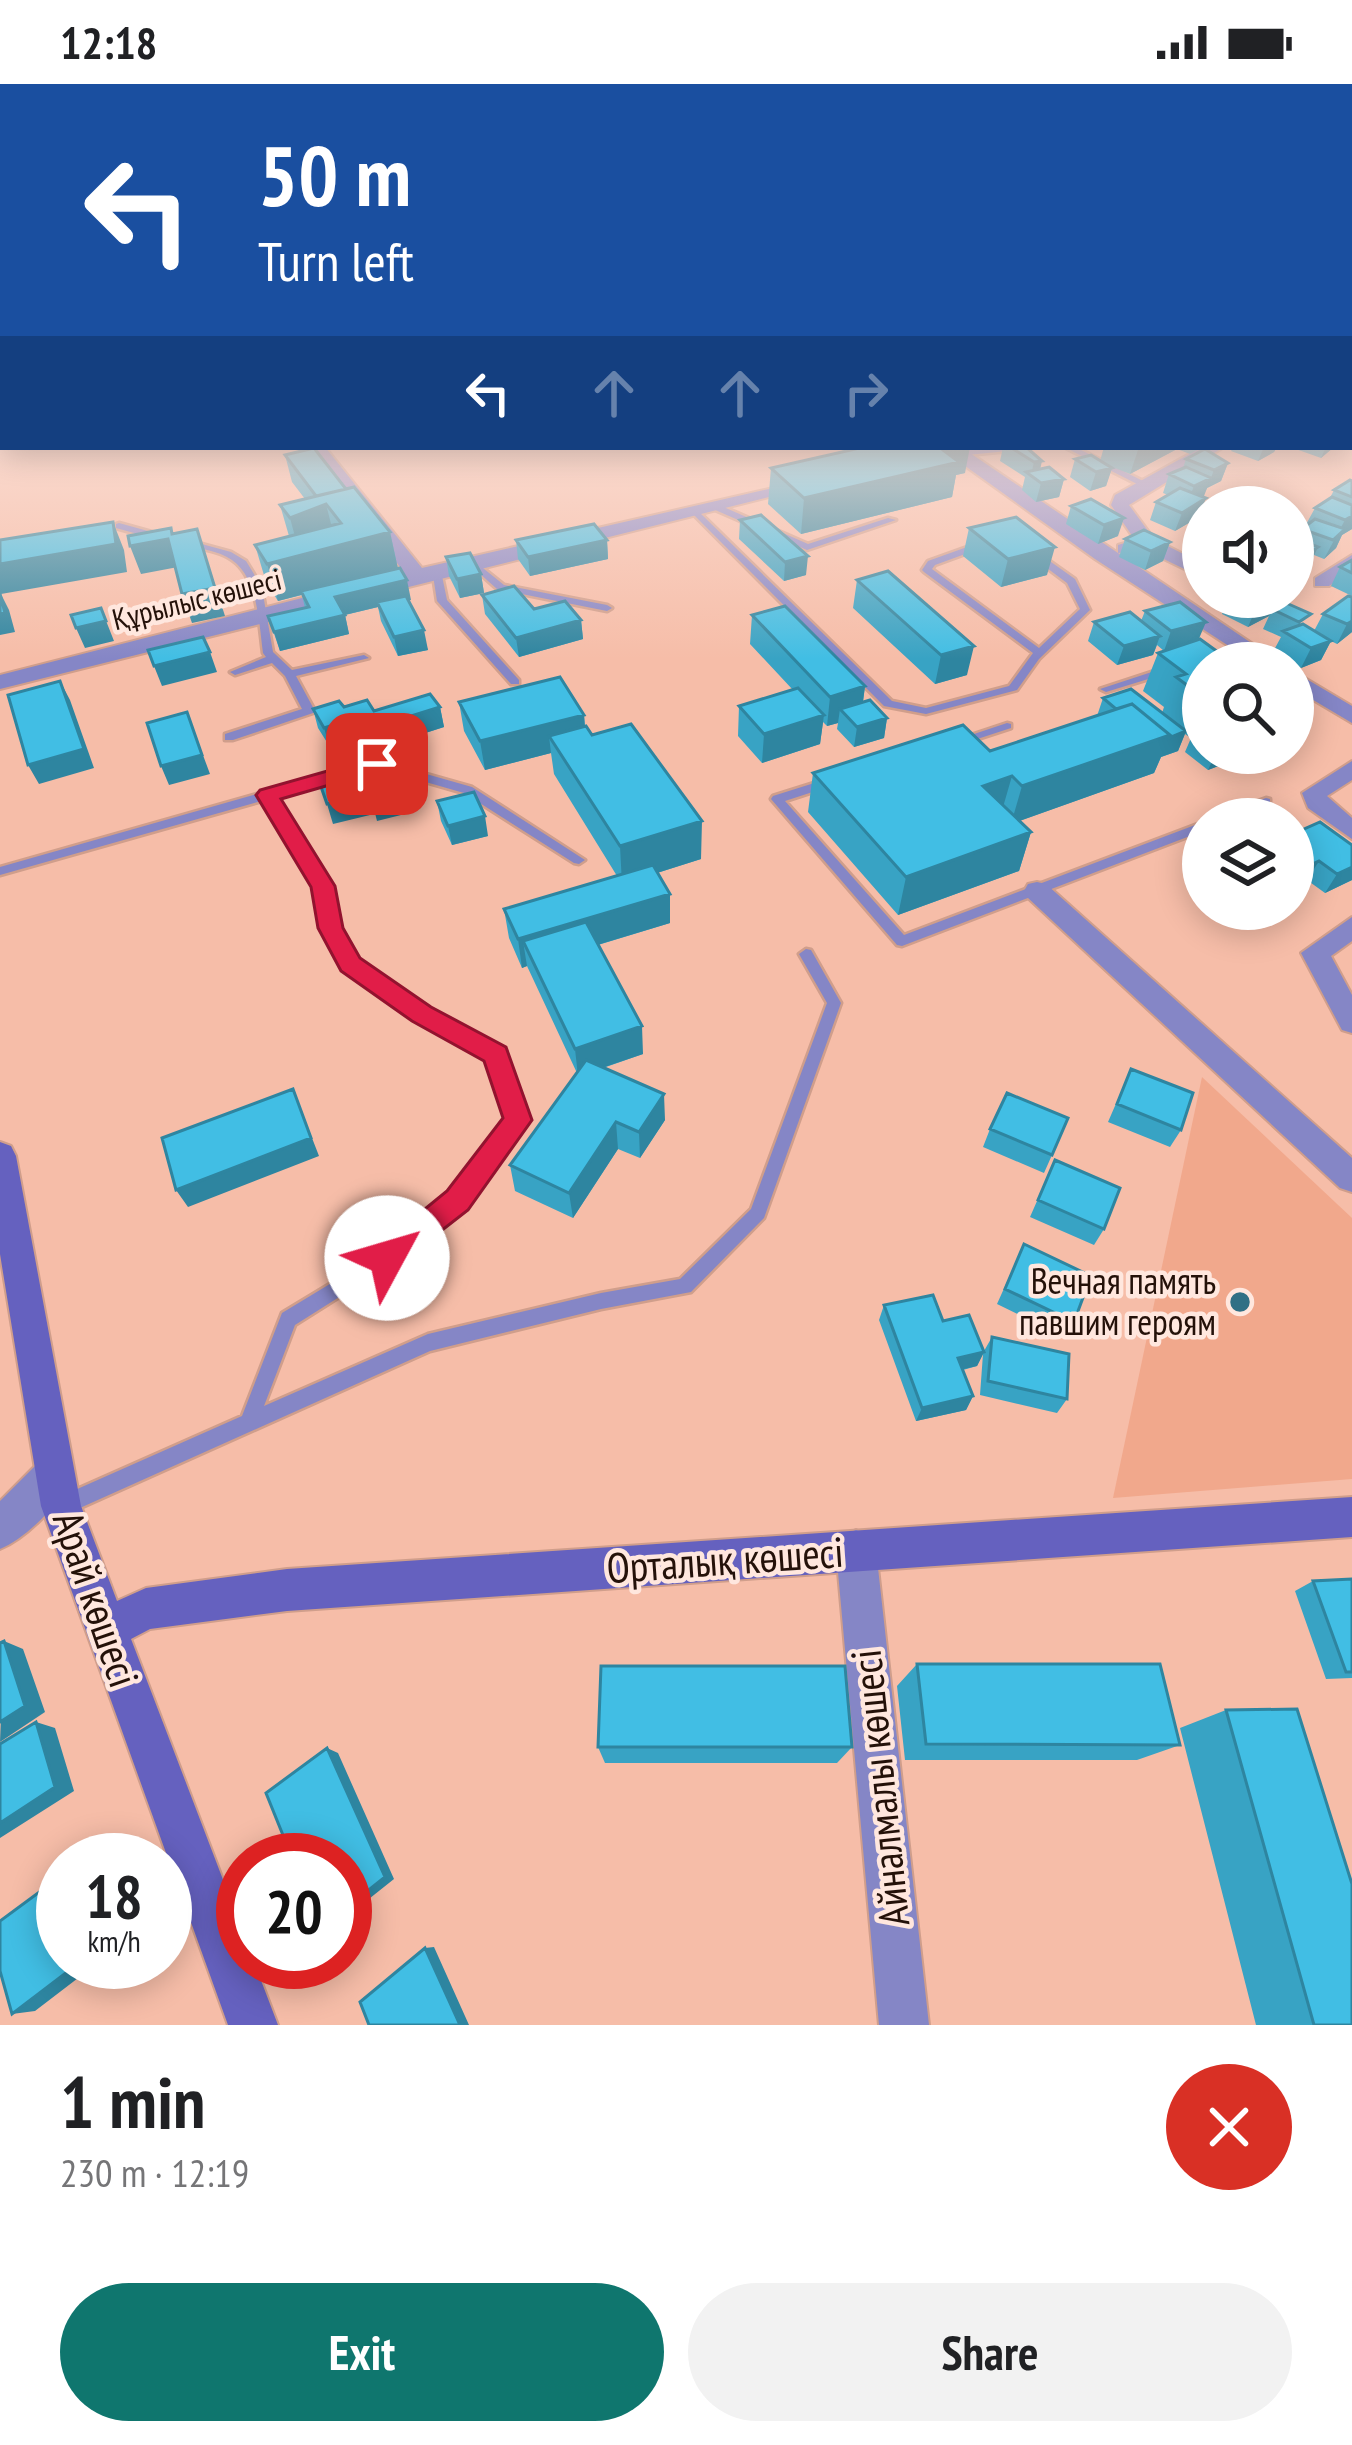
<!DOCTYPE html>
<meta charset="utf-8">
<style>
body{margin:0;font-family:"PT Sans Narrow",sans-serif;background:#f2f2f2;color:#202124;height:100vh;display:flex;flex-direction:column;font-size:45px;white-space:nowrap}
*{box-sizing:border-box;margin:0}
p{font-size:39px;color:#757577}
.icon{flex:none;width:66px;height:66px;fill:none;stroke:currentColor;stroke-width:2;stroke-linecap:round;stroke-linejoin:round}
.map{position:relative;height:1941px;overflow:hidden}
.side{display:flex;flex-direction:column;background:#fff;flex:1}
.side>*{flex:none}
.banner{position:absolute;left:0px;top:0px;width:1353px;height:366px;box-shadow:0 6px 30px #0003;background:#1a4fa0;color:#fff;overflow:hidden}
.tools{position:absolute;left:1182px;top:402px;display:grid;gap:24px}
.tools a{display:grid;place-items:center;width:132px;height:132px;border-radius:50%;background:#fff;box-shadow:0 6px 30px #0003;font-size:60px}
.speed{position:absolute;left:36px;top:1749px;display:flex;gap:24px;font-size:60px;font-weight:700;text-align:center}
.speed>*{display:grid;place-content:center;width:156px;height:156px;border-radius:50%;background:#fff;box-shadow:0 6px 30px #0003;line-height:1}
.speed small{font-size:30px;font-weight:400}
.speed .limit{border:18px solid #d22;background:#fff;color:#111}
.pin{position:absolute;display:grid;place-items:center;width:102px;height:102px;color:#fff;margin:-51px;border-radius:24px;box-shadow:0 6px 18px #0006}
.me{position:absolute;width:132px;margin:-66px;rotate:51deg;stroke-linejoin:round;filter:drop-shadow(0 0 9px #0008)}
.turn{display:flex;align-items:center;gap:42px;height:252px;padding:0 60px;font-size:54px}
.turn .icon{width:156px;height:156px;stroke-width:2.5}
.turn b{display:block;font-size:84px;line-height:102px}
.lanes{display:flex;align-items:center;height:114px;padding:0 60px;background:#0003;justify-content:center;gap:60px;direction:ltr}
.lanes .off{opacity:.35}
.round{display:grid;place-items:center;flex:none;width:126px;height:126px;border-radius:63px;background:#f2f2f2}
.head{display:flex;align-items:center;justify-content:space-between;height:204px;padding:0 60px}
h1{font-size:72px;font-weight:600;line-height:90px}
.cta{display:flex;gap:24px;margin-top:auto;padding:24px 60px}
.cta a{flex:1;height:138px;border-radius:72px;background:#0f766e;color:#fff;font-size:48px;font-weight:600;line-height:138px;text-align:center}
.cta a+a{background:#f2f2f2;color:#202124}
.status{display:flex;justify-content:space-between;align-items:center;height:84px;padding:0 60px;background:#fff;direction:ltr}
.status svg{height:33px;fill:currentColor}
.map>svg:first-child{display:block}
.green{fill:#f1a88c}
.lines{fill:none;stroke-linecap:round;stroke-linejoin:round}
.lane-casing{stroke:#d09e8b;stroke-width:5}
.street-casing{stroke:#d09e8b;stroke-width:4}
.secondary-casing{stroke:#d09e8b;stroke-width:4}
.lane{fill:#8586c6;fill-rule:evenodd}
.street{fill:#8586c6;fill-rule:evenodd}
.secondary{fill:#6561bf;fill-rule:evenodd}
.wall{fill:#38a3c4}
.shaded-wall{fill:#2e85a0}
.building{fill:#41bee4;stroke:#2e85a0;stroke-width:3}
.route{fill:#e11d48;stroke:#92132f;stroke-width:3}
.poi-dot{fill:#317085;stroke:#ffe7de;stroke-width:4.5}
.labels{text-anchor:middle;stroke-width:9;stroke-linejoin:round;paint-order:stroke}
.far-street-label{font-size:30px;fill:#241109;stroke:#ffe7de}
.poi-label{font-size:36px;fill:#241109;stroke:#ffe7de;text-anchor:end}
.near-street-label{font-size:42px;fill:#241109;stroke:#ffe7de}
</style>
<div class="status"><b>12:18</b><svg viewBox="0 0 49 12"><path d="M0 12V9h3v3zM5 12V6h3v6zM10 12V3h3v9zM15 12V0h3v12zM26 1h20v11H26zM47 4h2v5h-2z"/></svg></div>
<div class="map">
<svg width="1352" height="1941" viewBox="0 0 1352 1941">
<rect width="100%" height="100%" fill="#f6bda8"/>
<path class="green" d="M1202,993l150,141v261l-239,19z"/>
<g class="lines">
<g class="lane-casing">
<path id="lane" d="M952,363h8l1,3 60,-3 -4,3 -59,6 -3,-1z
M1064,363h11l76,38 -8,2z
M713,421h6l89,39 80,-26 8,2 -89,30 -94,-41z
M696,425l196,192 34,7 83,-22 24,-33 -109,-81 -2,-2 6,-9 53,-19h6v4l-52,19 -3,4 107,79 41,-39 -13,-26 -36,-27v-4h6l38,27 15,31 -51,49 -22,31 -91,24 -42,-8 -191,-192 -2,-2z
M119,439l47,13 2,2 -5,3 -47,-13v-4z
M187,456l44,12 15,9 8,13 10,26 9,52 19,18 72,-15 5,3 -73,18 19,35 -2,2 -80,27h-8v-6l77,-25 -17,-33 -13,-13 -37,12 -5,-3 36,-15 -3,-4c-4,-29 -5,-75 -31,-93 -14,-10 -33,-11 -48,-15v-4z
M473,476l31,25 103,20 5,3 -5,3 -110,-22 -27,-24 -2,-2z
M432,485l9,2 6,29 72,80v4h-8l-74,-83z
M1244,560l4,1v4l-47,14 -5,-3z
M1167,583l5,3 -1,2 -65,20 -6,-3z
M1007,639l4,1v4l-52,17 -6,-4z
M377,676l95,27 113,73 -6,4 -5,-1 -110,-70 -87,-25 -102,29 55,89 7,42 18,33 71,49 75,40 25,70 -62,85 -71,58 -98,62 -31,81 164,-72 173,-41 79,-14 71,-70 76,-206 -28,-49 7,-5 5,1 30,53 -77,215 -73,74 -90,17 -171,42 -359,161 -7,3 -7,-3 -3,-7 3,-7 185,-82 40,-103 99,-60 71,-58 58,-76 -20,-61 -74,-40 -71,-49 -22,-41 -7,-42 -51,-86 -265,75v-8z
M827,695l4,1v6l-46,15 119,134 299,-113v9l-301,115 -5,-1 -126,-146 2,-3z
M1266,714l4,1v6l-37,14h-18l2,-3z"/>
</g>
<g class="street-casing">
<path id="street" d="M307,363h18l97,121 382,-87 9,5 -813,203v-14l404,-103z
M1202,363h22l-95,58 25,34 49,25v14l-58,-28 -27,3v-8l17,-5 -24,-35 4,-10z
M932,365h32l317,214h-26l-160,-104 -141,-101h-28v-8z
M1352,471v15l-23,16h-14v-8z
M1293,587l59,35v17l-59,-35z
M1352,677v19l-25,16 25,22v21l-44,-31 -6,-15z
M1037,798l9,2 306,274v34l-12,-4 -312,-290 -4,-7 4,-7z
M1352,833v24l-21,15 21,39v38l-10,-3 -41,-77z
M55,1371l14,5 5,14c-11,27 -47,64 -74,75v-48l41,-41z
M856,1446l14,6 6,14 53,475h-50l-43,-475 6,-14z"/>
</g>
<g class="secondary-casing">
<path id="secondary" d="M0,1058l11,4 5,10 65,350 36,95 29,-13 141,-19 1065,-72v40l-1065,74 -137,18 -19,10 112,293v30h11l24,63h-50l-187,-519 -41,-252z"/>
</g>
<use href="#lane" class="lane"/>
<use href="#street" class="street"/>
<use href="#secondary" class="secondary"/>
</g>
<path class="wall" d="M1003,363h23l14,22 24,10 -5,18 -23,5 -14,-12 3,-13 -25,-16z
M1104,363h99l-13,7 -13,-5 -47,25 -25,-10 7,4 -6,18 -16,5 -20,-14 5,-18 25,2z
M1233,363h44l-3,5 -16,9 -27,-10z
M1290,363h44l-13,11z
M285,371l61,34 44,43 8,37 30,81 -30,6 -17,-35 -3,-14 -33,8 4,19 -69,17 -12,-35 37,-8 -3,-13 -24,6 -12,-19 -11,-37 34,-9 -9,-31 25,-6 -13,-17z
M1186,375l42,4 -7,18 -14,7 -5,9 -3,20 -24,14 -25,-11 6,-18 12,-7 -5,-2 6,-19 14,-6z
M771,384l194,5 -9,2 -4,22 -151,37 -33,-30z
M1352,397v48l-10,6 -6,13 -12,11 -10,-4 -5,11 -16,9v-38l5,2 17,-31 15,-10 4,-8z
M1091,415l27,37 -20,8 -32,-20 5,-18z
M740,436l66,55 -22,6 -45,-42z
M969,444l78,47 -46,12 -38,-31z
M1125,455l45,3 -7,19 -18,9 -26,-13z
M516,456h91l1,19 -78,17 -12,-17z
M446,473l35,17 3,19 -24,5 -11,-22z
M1352,476v36l-21,-10 9,-19z
M857,496l110,95 -32,9 -82,-76z
M482,511l52,14 47,11 2,19 -64,18 -34,-43z
M1229,513h49l-6,12 42,22 9,-17 29,-17v35l-15,12 -6,-3 -10,19 -20,8 -27,-18 7,-13 -18,-8 6,-13 -21,11 -26,-13z
M1145,527l54,28 30,21 42,3h-68v90h72l-3,5 -28,10 -10,-8 -26,10 -23,-18 6,-14 -6,-4 -7,17 -17,6 -7,16 -135,48 12,11 -12,39 -121,44 -90,-103 5,-39 177,-22 107,-35 6,-18 59,15 2,-6 -21,-16 15,-38 6,-2 -7,-6 -4,10 -36,10 -29,-24 6,-19 47,-1z
M752,531l113,71 -2,16 24,16 -3,20 -30,9 -17,-18 1,-6 -11,3 -4,-4 -3,22 -58,19 -24,-27 1,-30 54,-16 -43,-46z
M459,618l125,13 1,11 7,9 109,124 -44,14 13,21v29l-72,22 45,109 -40,14 62,52 -25,38 -22,-9 -45,69 -58,-27 -5,-26 67,-92 -50,-107 -5,2 -13,-30 -5,-29 113,-33 -63,-102 -3,-21 -66,17 -21,-39z
M344,623l30,4 66,-4 4,20 -78,25 -9,-13 -27,8 -12,-19 -5,-19z
M437,717l51,35 -36,9 -11,-24z
M1293,740l7,4 -3,4 55,13v35l-27,13 -18,-13 -14,7z
M1203,752v33l-15,-12 9,-19z
M1131,985l50,61 -11,17 -62,-25z
M990,1045l62,26 -8,18 -61,-26z
M1055,1076l49,69 -10,16 -64,-28z
M1024,1160l50,78 -10,15 -67,-33z
M884,1221l59,16 41,30 8,-14 75,62 -10,14 -77,-18 3,-41 -6,12 -14,4 10,26 -7,14 -50,11 -37,-101z
M1352,1495v99l-26,1 -31,-88 18,-10z
M917,1580l263,81 -43,15h-232l-8,-74z
M1226,1626l126,315h-96l-76,-297z
M598,1663h254l-15,16h-232z"/>
<path class="shaded-wall" d="M936,363h34l-5,26 -9,2 -4,22 -151,37 3,-36z
M1139,363h38v2l-47,25z
M1264,363h13l-3,5 -16,9z
M1326,363h8l-13,11z
M1042,377l-4,18 -7,-4 3,-13z
M1228,379l-7,18 -14,7 7,-18z
M1112,384l-6,18 -16,5 6,-19z
M1211,394l-7,18 -17,8 7,-18z
M1064,395l-5,18 -23,5 5,-19z
M1206,414l-7,19 -24,14 7,-18z
M326,420l9,36 -35,15 -10,-37z
M1352,432v13l-10,6 -6,13 -12,11 21,-39z
M1124,434l-6,18 -20,8 6,-19z
M113,438l11,28 3,22 -126,22 8,16 6,22 -15,3v-71z
M197,445l28,87 -33,7 -10,-29z
M390,448l8,37 -120,32 -11,-37z
M168,455l10,28 -37,7 -11,-28z
M607,456l1,19 -78,17 -2,-19z
M1170,458l-7,19 -18,9 6,-19z
M1055,463l-8,28 -46,12 7,-28z
M1318,463l-9,19 -16,9v-9l3,-6z
M808,472l-2,19 -22,6 1,-19z
M481,490l3,19 -24,5 -3,-19z
M407,496l4,20 -32,7 -2,-5 1,5 -38,9 -5,-19z
M1278,513l-9,19 -21,11 8,-19z
M101,524l13,33 -29,7 -9,-20z
M345,531l4,19 -69,17 -6,-19z
M581,536l2,19 -64,18 -3,-19z
M1352,537v11l-15,12 10,-20z
M1206,538l-8,19 -34,10 7,-20z
M424,546l4,20 -30,6 -4,-19z
M1160,552l-7,19 -36,10 7,-19z
M1331,557l-10,19 -20,8 10,-20z
M974,562l-7,29 -32,9 6,-29z
M210,568l7,20 -55,14 -8,-20z
M60,597l10,19 24,68 -55,16 -11,-19z
M865,602l-4,30 -21,-7 -2,14 -11,3 3,-29z
M1301,619l-8,16v-13z
M440,623l4,20 -78,25 -6,-20z
M187,628l23,62 -41,11 -8,-19z
M584,631l2,29 -37,-8 2,17 -66,17 -5,-29z
M824,631l-4,29 -58,19 2,-29z
M887,634l-3,20 -30,9 3,-20z
M352,635l5,20 -27,8 -6,-19z
M1186,647l-8,20 -17,6 -7,16 -143,51 11,-38 148,-51z
M1216,669h22l-4,7 -26,10z
M1252,669h23l-3,5 -28,10z
M1012,692l-11,38 -18,-28z
M409,708l4,20 -36,9 -5,-20z
M365,711l5,20 -37,9 -6,-20z
M485,732l3,20 -36,9 -4,-19z
M702,737l-1,38 -79,25 -2,-38z
M1031,748l-12,39 -121,44 8,-38z
M1319,777l-12,19 -14,7 11,-19z
M1352,783v13l-27,13 12,-19z
M670,810v29l-136,41 -11,-23 4,25 -5,2 -4,-29z
M642,942l1,28 -65,22 -3,-27z
M293,1005l26,67 -131,51 -12,-17z
M664,1010l1,26 -25,38 -1,-26z
M616,1038l2,27 -45,69 -4,-25z
M984,1268l-7,14 -26,6 7,-14z
M973,1312l-7,14 -50,11 6,-13z
M4,1557l19,8 22,63 -45,30z
M36,1638l19,6 19,63 -74,47v-15z
M327,1664l11,5 56,126 -49,39z
M53,1798l10,1v31z
M434,1863l35,78h-9l-35,-77z
M78,1878h21l-64,49 -23,3z"/>
<path class="building" d="M864,363h75l20,15 -155,36 -33,-30z
M1010,363h16l16,14 -8,1z
M314,364l32,41 -30,7 -31,-41z
M1205,365l23,14 -14,7 -28,-11z
M1091,371l21,13 -16,4 -21,-13z
M1049,383l15,12 -23,4 -15,-11z
M1186,383l25,11 -17,8 -25,-12z
M1350,396l2,1v16l-18,-7z
M354,403l36,45 -123,32 -12,-19 86,-22 -15,-19 -36,14 -10,-13z
M1180,404l26,10 -24,15 -26,-11z
M1332,413l20,8v11l-7,4 -30,-12z
M1091,415l33,19 -20,7 -33,-19z
M761,431l47,41 -23,6 -45,-42z
M1016,433l39,30 -47,12 -39,-31z
M1315,435l30,10 -12,11 -31,-11z
M113,438l3,22 -116,20v-24z
M594,440l13,16 -79,17 -12,-17z
M171,444l1,6 25,-5 18,59 -33,6 -14,-55 -38,7 -2,-10z
M1144,446l26,12 -19,9 -26,-12z
M1293,453l25,10 -22,13 -3,-2z
M470,469l11,21 -24,5 -11,-22z
M1352,476v13l-12,-6z
M400,484l7,12 -72,17 10,18 -71,17 -6,-16 41,-9 -8,-16z
M888,487l86,75 -33,9 -84,-75z
M514,502l20,23 31,-8 16,19 -65,18 -34,-43z
M0,510l5,19 -5,1z
M406,512l18,34 -30,7 -17,-35z
M1348,512l4,1v24l-5,3 -24,-10z
M1235,513h42l-21,11z
M1180,518l26,20 -35,9 -26,-20z
M1284,518l27,12 -12,8 -27,-13z
M785,522l80,80 -35,11 -78,-82z
M101,524l5,13 -30,7 -5,-13z
M1130,528l30,24 -36,10 -30,-24z
M1303,540l28,17 -20,7 -28,-17z
M203,553l7,15 -56,14 -6,-16z
M1200,555l29,21 26,-8 16,11h-68v34l-27,-20 10,-3 -28,-21z
M560,593l24,38 -104,26 -21,-39z
M60,597l24,68 -56,16 -20,-70z
M798,604l26,27 -60,19 -25,-28z
M1131,605l55,42 -17,7 1,-3 -38,-31 -16,5 -13,-11z
M430,610l10,13 -80,25 -8,-13 -28,9 -11,-19 26,-8 5,6 23,-7 7,11z
M870,616l17,18 -30,9 -17,-18z
M1132,620l38,31 -148,51 -10,-10 -29,10 48,46 -125,45 -93,-104 150,-48 27,26z
M187,628l15,43 -41,11 -14,-43z
M631,640l71,97 -82,25 -71,-110 37,-10 6,9z
M399,685l10,23 -37,9 -9,-23z
M356,688l9,23 -38,9 -8,-23z
M474,708l11,24 -37,10 -11,-25z
M1320,738l32,23v22l-15,7 -18,-13 -15,7 -11,-9v-5l11,-5 -11,-9v-6z
M653,781l17,29 -152,45 -14,-30z
M586,838l56,104 -67,23 -52,-108z
M586,976l78,34 -25,38 -23,-10 -47,71 -59,-28z
M1131,985l62,24 -12,37 -64,-26z
M293,1005l18,49 -135,52 -14,-52z
M1007,1009l61,25 -16,37 -62,-26z
M1055,1076l65,28 -16,41 -66,-29z
M1024,1160l67,32 -17,46 -69,-33z
M933,1211l10,26 26,-6 15,37 -26,6 15,38 -51,12 -38,-103z
M992,1253l77,17 -2,45 -79,-18z
M1352,1495v93h-6l-33,-91z
M4,1557l21,65 -25,16v-79z
M917,1580h243l20,81 -254,-1z
M601,1582h244l7,81h-254z
M1297,1625l55,175v141h-38l-88,-315z
M36,1638l19,65 -55,36v-79z
M327,1664l58,129 -40,32v-49h-52l-27,-67z
M53,1798l10,32v48l16,1 -67,51 -12,-43v-50z
M425,1864l35,77h-91l-9,-23z"/>
<linearGradient id="sky" x2="0" y2="1"><stop stop-color="#53b6bf"/><stop offset="0.53" stop-color="#fbe1d8"/><stop offset="1" stop-color="#fbe1d8" stop-opacity="0"/></linearGradient>
<rect width="1352" height="575" fill="url(#sky)"/>
<path class="route" d="M377,673l11,7 -3,5 -104,30 54,87 8,42 17,30 71,49 75,40 26,73 -64,90 -81,63 -11,-5 -5,-10 5,-9 71,-58 56,-73 -19,-57 -72,-40 -71,-50 -23,-43 -7,-41 -55,-92 4,-5z"/>
<circle class="poi-dot" cx="1240" cy="1218" r="12"/>
<g class="labels">
<g class="far-street-label">
<text transform="translate(197 516) rotate(-14)" y="10">Құрылыс көшесі</text>
</g>
<g class="poi-label">
<text x="1216" y="1210">Вечная память<tspan x="1216" dy="41">павшим героям</tspan></text>
</g>
<g class="near-street-label">
<text transform="translate(725 1476) rotate(-4)" y="15">Орталық көшесі</text>
<text transform="translate(96 1515) rotate(71)" y="15">Арай көшесі</text>
<text transform="translate(880 1704) rotate(-96)" y="15">Айналмалы көшесі</text>
</g>
</g>
</svg>
<div class="tools">
<a><svg class="icon" aria-label="sound" viewBox="0 0 24 24"><path d="M4 9h4l5-4v14l-5-4H4zM17 9q2 3 0 6"/></svg></a>
<a><svg class="icon" aria-label="search" viewBox="0 0 24 24"><circle cx="10" cy="10" r="6"/><path d="M15 15l6 6"/></svg></a>
<a><svg class="icon" aria-label="layers" viewBox="0 0 24 24"><path d="M12 4l9 5-9 5-9-5zM3 14l9 5 9-5"/></svg></a>
</div>
<div class="speed"><div>18<small>km/h</small></div><div class="limit">20</div></div>
<div class="pin" style="left:377px;top:680px;background:#d93025"><svg class="icon" aria-label="arrive" viewBox="0 0 24 24"><path d="M6 21V4h12l-3 4 3 4H6"/></svg></div>
<svg class="me" style="left:387px;top:1174px" viewBox="-20 -20 40 40"><circle r="19" fill="#fff"/><path d="M0-13L10 11 0 6-10 11z" fill="#e11d48"/></svg>
<div class="banner">
<div class="turn"><svg class="icon" aria-label="left" viewBox="0 0 24 24"><path d="M17 20v-9H6M10 6l-5 5 5 5"/></svg><div><b>50 m</b>Turn left</div></div>
<div class="lanes"><svg class="icon" aria-label="left" viewBox="0 0 24 24"><path d="M17 20v-9H6M10 6l-5 5 5 5"/></svg><svg class="icon off" aria-label="ahead" viewBox="0 0 24 24"><path d="M12 20V5M6 11l6-6 6 6"/></svg><svg class="icon off" aria-label="ahead" viewBox="0 0 24 24"><path d="M12 20V5M6 11l6-6 6 6"/></svg><svg class="icon off" aria-label="right" viewBox="0 0 24 24"><path d="M7 20v-9h11M14 6l5 5-5 5"/></svg></div>
</div>
</div>
<section class="side">
<div class="head"><div><h1>1 min</h1><p>230 m · 12:19</p></div><a class="round" style="background:#d93025;color:#fff"><svg class="icon" aria-label="close" viewBox="0 0 24 24"><path d="M6 6l12 12M18 6L6 18"/></svg></a></div>
<div class="cta"><a>Exit</a><a>Share</a></div>
</section>
